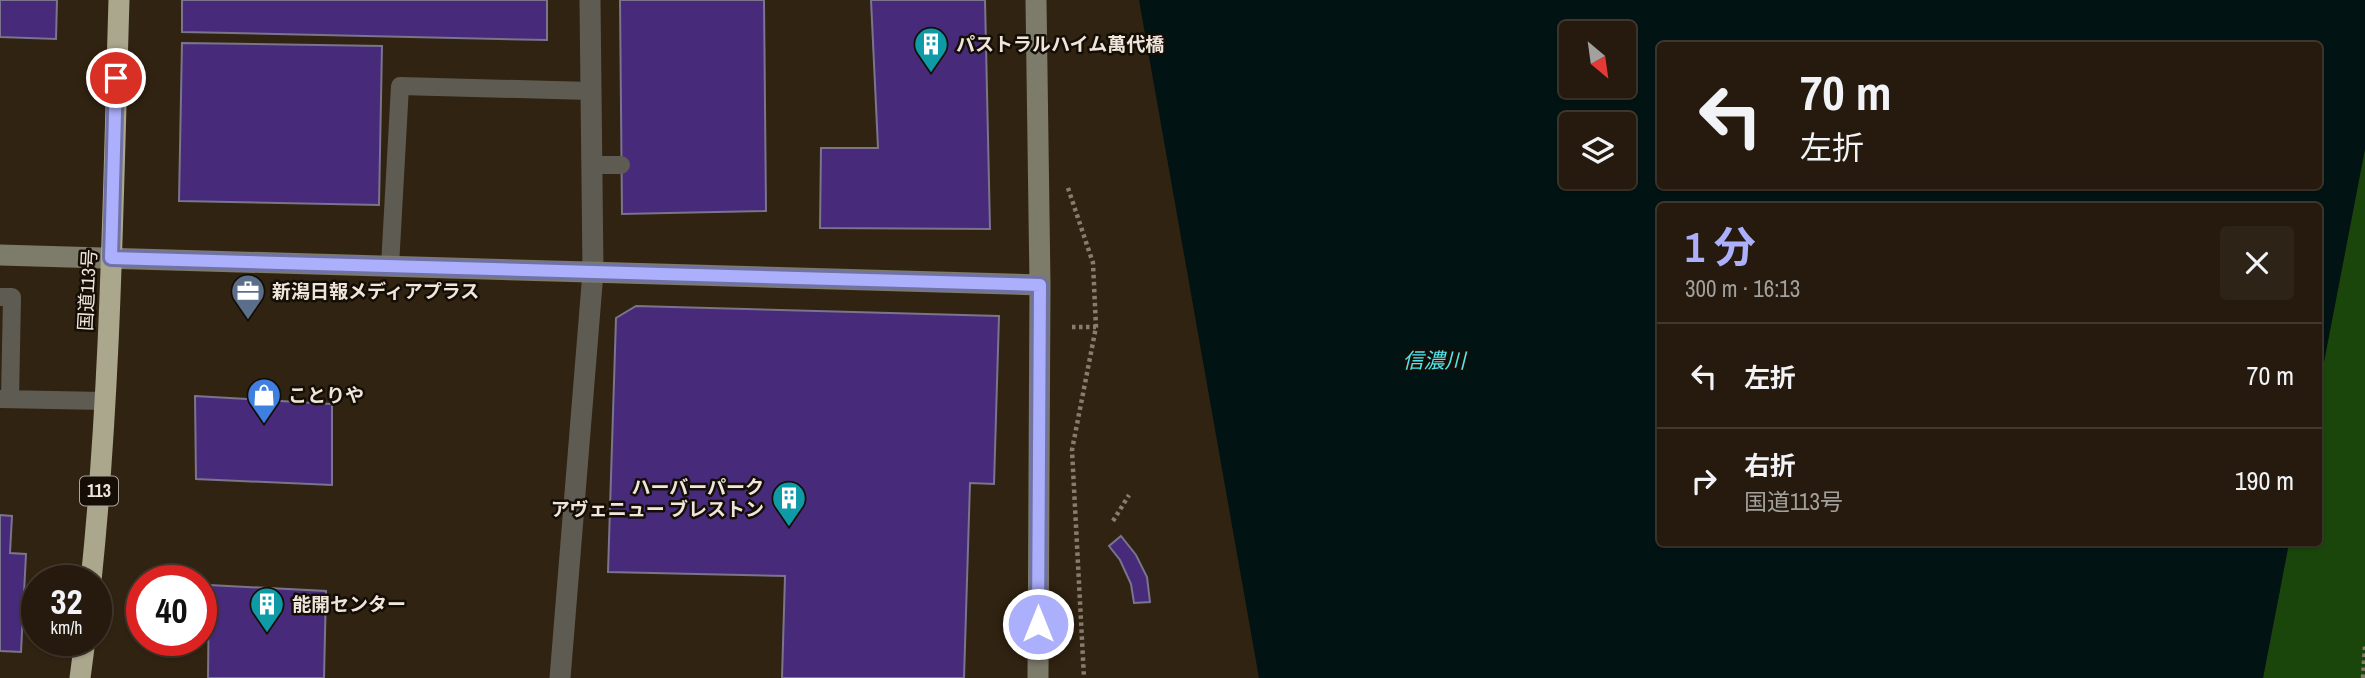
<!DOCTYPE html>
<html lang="ja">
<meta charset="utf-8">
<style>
body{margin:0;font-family:"Archivo Narrow","Noto Sans JP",sans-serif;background:#2d2316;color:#f1f3f6;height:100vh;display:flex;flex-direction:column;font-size:26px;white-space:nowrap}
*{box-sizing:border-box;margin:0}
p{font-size:23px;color:#a3a19d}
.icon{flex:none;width:38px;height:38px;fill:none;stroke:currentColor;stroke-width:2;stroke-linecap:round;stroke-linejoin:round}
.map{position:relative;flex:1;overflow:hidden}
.sheet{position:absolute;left:1657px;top:203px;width:665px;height:343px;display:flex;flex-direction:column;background:#251a0d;border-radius:7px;box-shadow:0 2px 5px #0004,0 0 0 2px #42382e}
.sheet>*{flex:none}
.hud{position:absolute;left:1657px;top:42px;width:665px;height:147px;border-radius:7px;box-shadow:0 2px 5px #0004,0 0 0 2px #42382e;background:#251a0d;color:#f1f3f6;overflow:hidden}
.needle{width:46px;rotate:151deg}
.controls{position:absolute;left:1559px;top:21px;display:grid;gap:14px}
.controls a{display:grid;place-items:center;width:77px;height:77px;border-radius:7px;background:#251a0d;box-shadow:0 2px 5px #0004,0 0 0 2px #42382e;font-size:35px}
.speed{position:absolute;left:21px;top:565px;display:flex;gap:14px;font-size:35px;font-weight:700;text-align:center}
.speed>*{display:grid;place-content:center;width:91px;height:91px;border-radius:50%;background:#251a0d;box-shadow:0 2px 5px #0004,0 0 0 2px #42382e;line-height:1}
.speed small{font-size:18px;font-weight:400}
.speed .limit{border:10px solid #d22;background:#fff;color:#111}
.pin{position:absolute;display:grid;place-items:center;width:60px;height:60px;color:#fff;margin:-30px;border:4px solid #fff;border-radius:50%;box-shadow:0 2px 7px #0007}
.me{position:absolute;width:77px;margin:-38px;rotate:0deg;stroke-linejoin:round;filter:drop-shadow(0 0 5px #0008)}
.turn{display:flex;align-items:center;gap:24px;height:147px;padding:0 28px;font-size:32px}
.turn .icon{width:91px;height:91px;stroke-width:2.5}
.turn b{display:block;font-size:49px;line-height:60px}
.round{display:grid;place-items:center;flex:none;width:74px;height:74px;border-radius:7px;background:#2d2316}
.overview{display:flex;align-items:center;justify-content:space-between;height:119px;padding:0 28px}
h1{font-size:42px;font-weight:700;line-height:52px;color:#acaffb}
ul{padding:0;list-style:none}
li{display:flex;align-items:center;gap:21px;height:105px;padding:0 28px;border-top:2px solid #42382e}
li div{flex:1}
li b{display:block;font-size:26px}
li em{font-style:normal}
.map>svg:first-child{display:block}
.green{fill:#1a460c}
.water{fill:#021314;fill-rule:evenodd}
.building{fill:#472b7a;stroke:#7a748c;stroke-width:2}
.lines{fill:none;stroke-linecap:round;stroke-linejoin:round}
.path{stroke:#897c6e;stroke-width:4.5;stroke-dasharray:3.5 3.5;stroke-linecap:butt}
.lane{stroke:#5e5c52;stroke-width:18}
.street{stroke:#5e5c52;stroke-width:21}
.secondary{stroke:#7d7b6a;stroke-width:21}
.highway{stroke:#aba78d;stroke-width:21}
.route-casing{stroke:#7072a3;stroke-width:18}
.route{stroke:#acaffb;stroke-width:12}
.labels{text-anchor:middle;stroke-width:5;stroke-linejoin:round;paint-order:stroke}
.shield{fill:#140e06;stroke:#ada49a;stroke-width:2}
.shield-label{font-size:18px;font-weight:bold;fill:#efe5da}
.poi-label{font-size:19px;font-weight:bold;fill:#efe5da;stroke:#140e06;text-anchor:start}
.street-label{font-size:19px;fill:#efe5da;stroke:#140e06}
.water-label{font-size:21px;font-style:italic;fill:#4ee7ef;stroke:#140e06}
</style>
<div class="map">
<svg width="2365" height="678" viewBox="0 0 2365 678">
<rect width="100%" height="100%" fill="#312311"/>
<path class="green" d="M2365,149v529h-102l26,-135 30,-1v-154z"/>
<path class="water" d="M1139,0h1226v149l-46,239v-182h-658v336l628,1 -26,135h-1004zM1572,33h52v53h-52zM1661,46h658v140h-658zM1572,124h52v53h-52z"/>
<path class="building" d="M0,0h57l-1,39 -56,-2z
M182,0h365v40l-365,-8z
M620,0h144l2,211 -144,3z
M871,0h114l5,229 -170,-1 1,-80h57z
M182,43l200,3 -3,159 -200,-4z
M636,306l363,10 -5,168 -24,-1 -6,195h-182l3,-102 -177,-4 8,-254z
M195,396l137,8v81l-136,-6z
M0,515l12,1 -2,37 16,1 -5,98 -21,-1z
M1121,536l15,19 11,22 3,25 -16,1 -3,-19 -11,-24 -11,-14z
M209,585l117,6 -2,87h-116z"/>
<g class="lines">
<path class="path" d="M1068,188l25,75 3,64 -24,123 12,228
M1072,327h24
M1113,521l16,-26
M2363,678l2,-32"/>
<path class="lane" d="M592,165h29
M390,266l10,-180 191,5
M0,297h12l-2,102
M0,399l104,2"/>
<path class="street" d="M560,678l33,-406 -3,-272"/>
<path class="secondary" d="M1036,0l4,285 -2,393
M0,255l1040,30"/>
<path class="highway" d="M91,581c20,-193 22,-387 28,-581
M80,678l5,-38"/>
</g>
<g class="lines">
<g class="route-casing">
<path id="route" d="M116,78l-5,180 929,27 -2,339"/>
</g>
<use href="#route" class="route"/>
</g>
<defs>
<g id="building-pin" transform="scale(1.75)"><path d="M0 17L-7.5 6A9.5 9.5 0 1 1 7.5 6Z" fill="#0f9aa8" stroke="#140e06"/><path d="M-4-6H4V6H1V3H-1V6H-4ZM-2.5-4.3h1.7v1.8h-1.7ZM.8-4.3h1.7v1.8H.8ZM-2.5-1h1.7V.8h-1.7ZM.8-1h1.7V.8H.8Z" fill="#fff"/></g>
<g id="office-pin" transform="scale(1.75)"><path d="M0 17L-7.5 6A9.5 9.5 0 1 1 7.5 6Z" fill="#5c6f8a" stroke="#140e06"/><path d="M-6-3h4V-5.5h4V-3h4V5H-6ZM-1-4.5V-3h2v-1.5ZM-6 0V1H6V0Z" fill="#fff"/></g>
<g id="shop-pin" transform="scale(1.75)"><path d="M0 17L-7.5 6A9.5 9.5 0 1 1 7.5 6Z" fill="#3f7fe0" stroke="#140e06"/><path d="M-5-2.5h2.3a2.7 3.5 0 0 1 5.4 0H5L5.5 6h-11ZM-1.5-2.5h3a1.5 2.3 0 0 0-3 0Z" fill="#fff"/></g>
</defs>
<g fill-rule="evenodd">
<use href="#building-pin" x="931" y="44"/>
<use href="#office-pin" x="248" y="291"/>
<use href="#shop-pin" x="264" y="395"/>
<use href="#building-pin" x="789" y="498"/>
<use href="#building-pin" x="267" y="604"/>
</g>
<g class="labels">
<rect class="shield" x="80" y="476.5" width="38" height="29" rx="5"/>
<g class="shield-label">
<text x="99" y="497">113</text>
</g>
<g class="poi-label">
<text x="956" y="51">パストラルハイム萬代橋</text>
<text x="272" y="298">新潟日報メディアプラス</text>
<text x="288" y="402">ことりや</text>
<text x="764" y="494" text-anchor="end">ハーバーパーク<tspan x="764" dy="22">アヴェニュー ブレストン</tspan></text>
<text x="292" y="611">能開センター</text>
</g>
<g class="street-label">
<text transform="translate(87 290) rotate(-87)" y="7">国道113号</text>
</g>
<g class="water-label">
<text x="1434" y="368">信濃川</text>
</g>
</g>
</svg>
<div class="controls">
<a><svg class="needle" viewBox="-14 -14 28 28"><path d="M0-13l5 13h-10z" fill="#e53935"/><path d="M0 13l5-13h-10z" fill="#a3a19d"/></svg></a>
<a><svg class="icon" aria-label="layers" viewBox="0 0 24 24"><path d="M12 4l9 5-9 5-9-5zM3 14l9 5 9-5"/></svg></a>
</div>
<div class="speed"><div>32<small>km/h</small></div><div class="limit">40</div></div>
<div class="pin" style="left:116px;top:78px;background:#d93025"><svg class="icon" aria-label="arrive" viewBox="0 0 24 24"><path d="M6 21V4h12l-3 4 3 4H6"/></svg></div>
<svg class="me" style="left:1038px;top:624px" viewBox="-20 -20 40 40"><circle r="17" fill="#acaffb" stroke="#fff" stroke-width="3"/><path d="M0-11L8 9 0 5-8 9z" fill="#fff"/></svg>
<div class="hud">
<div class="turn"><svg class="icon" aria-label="left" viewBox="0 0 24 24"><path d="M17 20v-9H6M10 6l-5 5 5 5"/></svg><div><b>70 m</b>左折</div></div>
</div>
<section class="sheet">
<div class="overview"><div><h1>1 分</h1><p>300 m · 16:13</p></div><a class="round"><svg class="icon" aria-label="close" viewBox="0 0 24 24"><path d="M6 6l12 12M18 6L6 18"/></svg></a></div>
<ul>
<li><svg class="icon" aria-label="left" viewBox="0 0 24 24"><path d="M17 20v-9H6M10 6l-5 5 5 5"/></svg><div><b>左折</b></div><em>70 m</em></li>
<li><svg class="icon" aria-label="right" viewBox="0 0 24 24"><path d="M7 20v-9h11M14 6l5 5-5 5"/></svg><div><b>右折</b><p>国道113号</p></div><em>190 m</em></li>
</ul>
</section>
</div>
